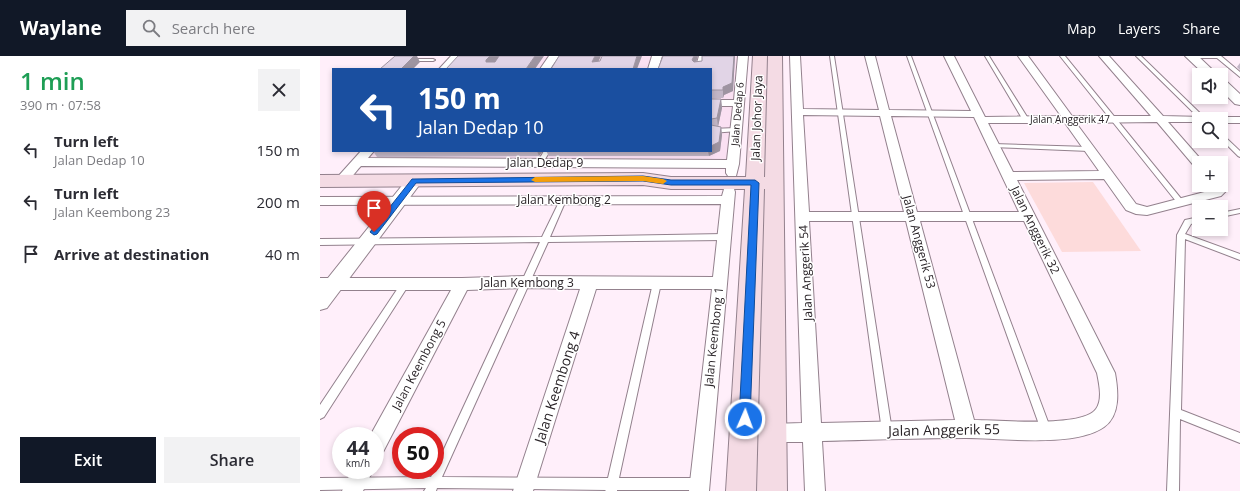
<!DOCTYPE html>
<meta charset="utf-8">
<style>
body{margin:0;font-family:"Open Sans",sans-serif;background:#f2f2f3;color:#2b2b33;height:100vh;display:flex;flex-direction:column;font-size:15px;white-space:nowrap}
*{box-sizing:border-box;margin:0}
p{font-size:13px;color:#7c7c81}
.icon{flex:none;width:22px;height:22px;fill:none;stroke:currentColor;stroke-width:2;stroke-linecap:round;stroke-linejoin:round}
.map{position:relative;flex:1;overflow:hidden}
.panel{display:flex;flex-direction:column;background:#fff;width:320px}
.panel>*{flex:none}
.top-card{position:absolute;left:12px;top:12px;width:380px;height:84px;border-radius:0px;box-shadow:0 2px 6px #0003;background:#1a4fa0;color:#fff;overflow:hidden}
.tools{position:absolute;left:872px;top:12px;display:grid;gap:8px}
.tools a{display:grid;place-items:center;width:36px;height:36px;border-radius:0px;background:#fff;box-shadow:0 2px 6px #0003;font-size:20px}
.speed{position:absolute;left:12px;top:371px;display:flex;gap:8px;font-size:20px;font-weight:700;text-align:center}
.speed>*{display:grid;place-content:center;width:52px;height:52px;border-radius:50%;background:#fff;box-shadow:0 2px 6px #0003;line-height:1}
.speed small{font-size:10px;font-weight:400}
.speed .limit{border:6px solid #d22;background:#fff;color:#111}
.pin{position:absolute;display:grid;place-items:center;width:34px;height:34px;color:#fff;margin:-41px -17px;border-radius:50% 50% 50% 0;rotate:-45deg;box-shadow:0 0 4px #0007}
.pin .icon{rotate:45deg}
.me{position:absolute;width:44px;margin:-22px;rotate:2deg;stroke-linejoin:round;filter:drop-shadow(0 0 3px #0008)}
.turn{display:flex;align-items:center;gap:14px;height:84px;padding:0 20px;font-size:18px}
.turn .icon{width:52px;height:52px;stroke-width:2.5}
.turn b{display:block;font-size:28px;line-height:34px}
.round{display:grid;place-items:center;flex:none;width:42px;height:42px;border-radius:0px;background:#f2f2f3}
.headline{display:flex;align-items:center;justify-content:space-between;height:68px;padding:0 20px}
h1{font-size:24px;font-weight:600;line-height:30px;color:#1e9e55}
.primary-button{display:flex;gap:8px;margin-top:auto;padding:8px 20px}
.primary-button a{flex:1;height:46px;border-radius:0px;background:#111827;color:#fff;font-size:16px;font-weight:600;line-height:46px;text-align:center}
.primary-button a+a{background:#f2f2f3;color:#2b2b33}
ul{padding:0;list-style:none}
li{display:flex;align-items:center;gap:12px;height:52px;padding:0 20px}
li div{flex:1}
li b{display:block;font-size:15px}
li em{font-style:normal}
header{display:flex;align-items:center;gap:24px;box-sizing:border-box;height:56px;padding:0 20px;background:#111827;color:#fff}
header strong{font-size:19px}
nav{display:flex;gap:22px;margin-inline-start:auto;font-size:14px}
.search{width:280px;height:36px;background:#f2f2f3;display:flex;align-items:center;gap:10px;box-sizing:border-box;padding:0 14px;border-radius:0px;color:#7c7c81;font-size:15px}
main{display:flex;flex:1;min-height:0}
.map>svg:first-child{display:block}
.built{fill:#fae0f2}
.green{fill:#fddbdb}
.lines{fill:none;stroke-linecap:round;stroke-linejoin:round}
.service-casing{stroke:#93818d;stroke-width:2}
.minor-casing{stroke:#93818d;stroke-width:2}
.tertiary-casing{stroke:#93818d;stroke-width:2}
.secondary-casing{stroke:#93818d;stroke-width:2}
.service{fill:#fff;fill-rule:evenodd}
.minor{fill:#fff;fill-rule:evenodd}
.tertiary{fill:#fff;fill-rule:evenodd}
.secondary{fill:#f4dbe4;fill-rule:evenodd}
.wall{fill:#c2b6c6}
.shaded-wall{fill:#9e94a1}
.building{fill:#e1d4e6;stroke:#9e94a1}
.route{fill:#1a73e8;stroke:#114b97}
.slow{fill:#f59e0b}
.labels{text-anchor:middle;stroke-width:3;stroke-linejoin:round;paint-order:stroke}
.far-street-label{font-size:10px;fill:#292327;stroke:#fff}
.street-label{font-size:12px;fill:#292327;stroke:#fff}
.near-street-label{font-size:14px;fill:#292327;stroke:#fff}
</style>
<header>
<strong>Waylane</strong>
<div class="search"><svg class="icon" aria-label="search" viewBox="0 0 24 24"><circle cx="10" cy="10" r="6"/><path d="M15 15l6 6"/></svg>Search here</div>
<nav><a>Map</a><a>Layers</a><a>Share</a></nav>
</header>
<main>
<section class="panel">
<div class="headline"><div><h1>1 min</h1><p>390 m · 07:58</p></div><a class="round"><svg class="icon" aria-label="close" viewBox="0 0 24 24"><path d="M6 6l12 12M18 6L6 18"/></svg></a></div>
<ul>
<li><svg class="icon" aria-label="left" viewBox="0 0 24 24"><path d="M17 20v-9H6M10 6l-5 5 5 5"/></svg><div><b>Turn left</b><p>Jalan Dedap 10</p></div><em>150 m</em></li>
<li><svg class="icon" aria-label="left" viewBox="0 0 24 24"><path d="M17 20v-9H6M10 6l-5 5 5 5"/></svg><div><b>Turn left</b><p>Jalan Keembong 23</p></div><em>200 m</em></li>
<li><svg class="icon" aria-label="arrive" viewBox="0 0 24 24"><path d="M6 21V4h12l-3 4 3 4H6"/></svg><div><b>Arrive at destination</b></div><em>40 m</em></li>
</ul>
<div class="primary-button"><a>Exit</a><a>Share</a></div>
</section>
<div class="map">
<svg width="920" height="435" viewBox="0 0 920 435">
<rect width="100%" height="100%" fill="#ffeffa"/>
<path class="built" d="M142,0h278l-12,105 -362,-1 8,-9h337v-82h-261z"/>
<path class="green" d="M773,126l48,69 -79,1 -38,-69z"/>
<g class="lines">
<g class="service-casing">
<path id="service" d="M379,0h4l-2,13h-6z
M510,0h4l58,375 -1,3 -4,2 -4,-2 -1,-3z
M587,0h4l140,374 -1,3 -4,2 -4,-2 -1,-3z
M665,0h4l40,64 -1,1 -5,-1z
M740,0h5l118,145 1,2 -1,2h-4z
M816,0h5l65,63h-6z
M871,0h30l19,16v5l-23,-19h-26z
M87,3h26l2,1 -2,1h-26z
M416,72l2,1v2l-27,2v-4z
M901,78l2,1 17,16v6l-2,-1 -17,-17z
M673,88l96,3 3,2 -3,2 -98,-4 -1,-1z
M224,95h6l-8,13h-4l-1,-1z
M241,142h2l3,2 -16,37 174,-3 4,3 -4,3 -176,2 -106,235 166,1 45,-195 1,-2h6l1,2 -42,195h80l4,2 2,4 -2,4 -4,2h-82v1h-12l1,-1 -169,-2 -1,3h-12l2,-3 -106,2v-12l111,-1 109,-235 -220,3v-6l222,-2z
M920,153v4l-19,4v-4z
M879,161v4l-8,3 -6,10 55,20v6l-55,-21 -4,171 59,23v10l-60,-24 -1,72h-12l10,-256 8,-15z
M85,225l3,1 1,2 -1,2 -84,131 -4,2v-14l82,-123z"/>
</g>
<g class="minor-casing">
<path id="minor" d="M131,0h10l-12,13h-10z
M229,0h10l-9,13h-10z
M332,0h10l-4,13h-10z
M418,0h10l-9,108 -3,12h-8l-2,-3v-5l-365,-2c-7,7 -14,21 -25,18l-2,-3 27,-30h13l-6,7 359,2 6,-54h-22v-6h23z
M470,0h10l3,53 76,1 -14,-54h10l14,54 82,1 -27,-55h10l31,61 76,-1 -43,-60h10l44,60h79l-52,-60h10l54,60 40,1 1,2h-5v3h-31l36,41h-5v5l-4,-1 -38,-45 -81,1 60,81 11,3 65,-17 2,-1 -2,-4h9v-3l6,8 -6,6 -74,19 -11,-1 -10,-4 -22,-31 -87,1 98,193c3,17 6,42 -11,54 -30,21 -102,11 -138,11 -48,0 -96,2 -144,3l3,50h-20l-2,-49h-32l-7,-2 -3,-7 3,-7 7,-2 31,-1zM483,59l77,1 24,96h-95zM571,60l83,1 45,95h-102zM668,67h77l34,48 -86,1zM489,165h97l49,199 -134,3zM600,165h104l73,152c2,10 6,27 -1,36 -13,19 -98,11 -122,11z
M901,61h19v6h-19v-4h-5z
M409,132l5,1 1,3 -26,299h-20l23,-202h-116l-63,202h-20l67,-202 -55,-1 -58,2 -85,164 -7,3v-21h-5l81,-146h-131v-12h142l63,-2 188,1 8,-73 -401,1v-8l402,-1 2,-7z
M32,414h21l-10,21h-21z"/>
</g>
<g class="tertiary-casing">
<path id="tertiary" d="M865,0h13l20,19h-13z
M901,23l4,1 15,14v11l-5,-1 -14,-14z
M94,120l6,2 2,3 -2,3 -93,124 -7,2v-22l88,-110z"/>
</g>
<g class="secondary-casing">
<path id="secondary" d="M433,0h14l-3,121h1l3,-121h14l5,435h-30l8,-302h-1l-8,302h-30l19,-302h-74l-28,-4 -323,2v-12l323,-2 28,4h75z"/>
</g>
<use href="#service" class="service"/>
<use href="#minor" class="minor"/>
<use href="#tertiary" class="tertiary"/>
<use href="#secondary" class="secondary"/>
</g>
<path class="wall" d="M343,0h35l-2,6 6,-1v-5h33l-2,35 -9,4 -1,3h-12v-29h-53z
M920,7v7l-3,-3z
M391,42l10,1 1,9 -4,18 3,1 1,8 -2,16 -11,5h-160l-3,-5h165z
M53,95h170l-4,5 -162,1z"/>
<path class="shaded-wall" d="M94,0h3l3,6 -7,7h-12z
M170,0h11l-11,12 -4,-6v-2z
M215,0h9l-9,13h-9z
M275,0h6l-6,13 -3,-7z
M317,0h5l-5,13h-4z
M374,0h4l-4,13 -2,-9z
M414,0h1l-2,35 -9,4 -1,3v-11z
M401,43l1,9 -4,19 -1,-9z
M401,71l1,8 -2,16 -11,5 -1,-5h3v-5z
M217,95h6l-4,5z"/>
<path class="building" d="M75,0h19l-13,13h-21z
M138,0h32l-4,4v2h9l4,-6h36l-9,13h-80z
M239,0h36l-3,6 8,-1 2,-5h35l-4,13h-82z
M343,0h31l-2,4 2,2 8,-1v-5h32l-2,27 -9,4v3h-12v-21h-53z
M391,43h10l-4,19 -6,1z
M391,69l10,2 -2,15 -8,4z"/>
<path class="route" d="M323,120l28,4h84l4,3 -9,236 -1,4 -4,1 -4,-1 -2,-4 12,-234h-80l-28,-4 -227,2 -39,51 -3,1 -4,-3 42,-53h2z"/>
<path class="slow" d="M323,120l20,3 4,2 -4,3 -20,-3 -108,1 -4,-2 4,-3z"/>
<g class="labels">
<g class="far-street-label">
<text transform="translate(417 58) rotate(-85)" y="4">Jalan Dedap 6</text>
<text x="750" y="67">Jalan Anggerik 47</text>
</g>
<g class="street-label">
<text transform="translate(437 62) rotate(-88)" y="4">Jalan Johor Jaya</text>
<text x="225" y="111">Jalan Dedap 9</text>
<text x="244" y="148">Jalan Kembong 2</text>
<text transform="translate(715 174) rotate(64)" y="4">Jalan Anggerik 32</text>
<text transform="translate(599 186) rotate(75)" y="4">Jalan Anggerik 53</text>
<text transform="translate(486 217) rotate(-93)" y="4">Jalan Anggerik 54</text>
<text x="207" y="231">Jalan Kembong 3</text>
<text transform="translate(394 281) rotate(-84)" y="4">Jalan Keembong 1</text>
<text transform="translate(99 309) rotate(-62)" y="4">Jalan Keembong 5</text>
</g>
<g class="near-street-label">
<text transform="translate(237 331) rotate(-72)" y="5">Jalan Keembong 4</text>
<text transform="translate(624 374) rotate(-1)" y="5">Jalan Anggerik 55</text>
</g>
</g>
</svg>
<div class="tools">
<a><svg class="icon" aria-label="sound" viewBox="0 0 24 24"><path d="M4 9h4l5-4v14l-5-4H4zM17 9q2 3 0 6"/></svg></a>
<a><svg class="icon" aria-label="search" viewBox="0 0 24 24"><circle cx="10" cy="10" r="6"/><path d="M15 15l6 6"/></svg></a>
<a>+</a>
<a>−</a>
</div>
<div class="speed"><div>44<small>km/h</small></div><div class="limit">50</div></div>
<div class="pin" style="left:54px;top:176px;background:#d93025"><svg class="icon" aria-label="arrive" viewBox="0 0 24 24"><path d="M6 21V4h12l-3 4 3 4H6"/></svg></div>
<svg class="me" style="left:425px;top:363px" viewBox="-20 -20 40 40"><circle r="17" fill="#1a73e8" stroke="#fff" stroke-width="3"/><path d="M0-11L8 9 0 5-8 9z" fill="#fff"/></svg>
<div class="top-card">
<div class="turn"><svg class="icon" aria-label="left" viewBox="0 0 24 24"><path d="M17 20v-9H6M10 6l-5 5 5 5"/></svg><div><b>150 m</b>Jalan Dedap 10</div></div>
</div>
</div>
</main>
